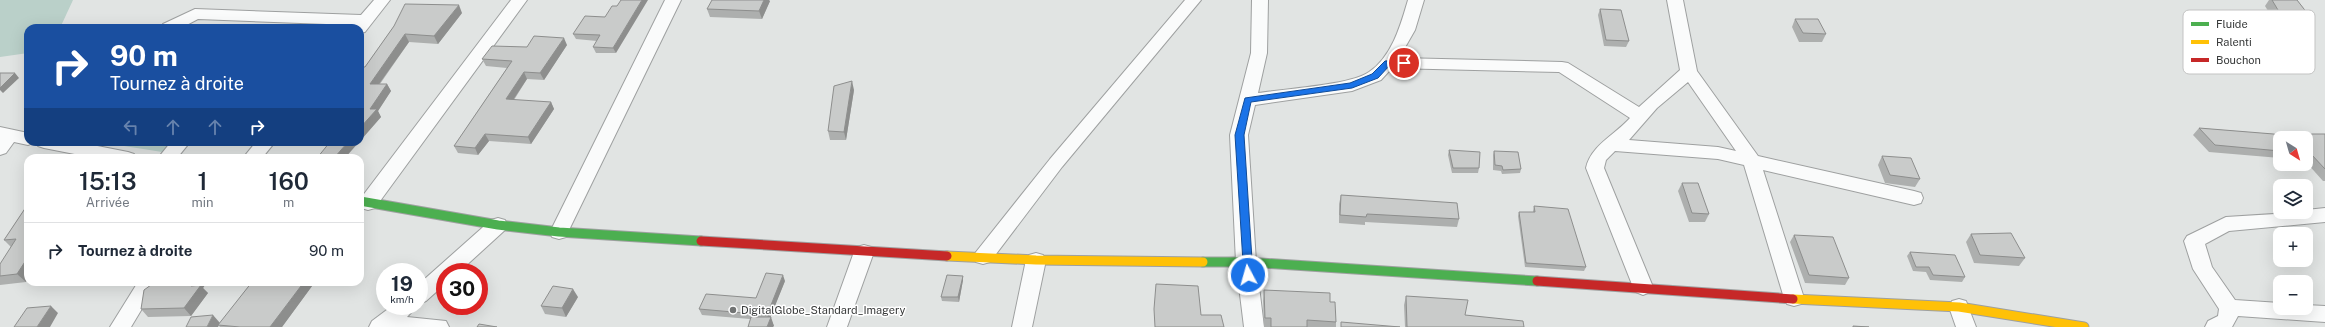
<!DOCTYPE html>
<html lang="fr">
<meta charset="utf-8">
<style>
body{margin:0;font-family:"Public Sans",sans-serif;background:#f2f2f3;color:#1f2937;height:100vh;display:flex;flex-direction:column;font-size:15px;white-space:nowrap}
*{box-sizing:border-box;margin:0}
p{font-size:13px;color:#747a83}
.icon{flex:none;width:22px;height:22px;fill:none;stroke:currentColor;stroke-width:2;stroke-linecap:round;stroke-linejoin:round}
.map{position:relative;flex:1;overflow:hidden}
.sheet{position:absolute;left:24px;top:154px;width:340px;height:132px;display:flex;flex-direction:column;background:#fff;border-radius:12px;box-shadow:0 4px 16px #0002}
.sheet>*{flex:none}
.top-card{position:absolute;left:24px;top:24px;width:340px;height:122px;border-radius:12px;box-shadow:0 4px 16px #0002;background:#1a4fa0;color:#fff;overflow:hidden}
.needle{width:26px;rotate:143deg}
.buttons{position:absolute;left:2273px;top:131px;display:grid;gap:8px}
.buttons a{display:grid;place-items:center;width:40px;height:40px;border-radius:8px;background:#fff;box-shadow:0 4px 16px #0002;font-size:20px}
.speed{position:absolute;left:376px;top:263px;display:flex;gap:8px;font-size:20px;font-weight:700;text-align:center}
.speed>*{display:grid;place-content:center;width:52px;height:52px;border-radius:50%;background:#fff;box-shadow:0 4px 16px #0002;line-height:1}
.speed small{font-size:10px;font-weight:400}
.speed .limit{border:6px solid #d22;background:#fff;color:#111}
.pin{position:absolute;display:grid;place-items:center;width:34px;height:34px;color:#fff;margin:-17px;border:2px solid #fff;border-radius:50%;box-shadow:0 1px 4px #0007}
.me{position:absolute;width:44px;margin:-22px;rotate:354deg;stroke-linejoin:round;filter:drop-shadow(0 0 3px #0008)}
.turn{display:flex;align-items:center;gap:14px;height:84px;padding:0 20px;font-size:18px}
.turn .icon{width:52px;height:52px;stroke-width:2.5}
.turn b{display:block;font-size:28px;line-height:34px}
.lanes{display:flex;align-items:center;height:38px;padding:0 20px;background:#0003;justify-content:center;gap:20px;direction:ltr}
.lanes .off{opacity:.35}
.eta{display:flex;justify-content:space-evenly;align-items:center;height:68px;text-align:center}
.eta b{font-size:24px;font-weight:600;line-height:28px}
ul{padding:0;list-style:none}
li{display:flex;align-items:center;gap:12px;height:56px;padding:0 20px;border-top:1px solid #e0e1e3}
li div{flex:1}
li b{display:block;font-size:15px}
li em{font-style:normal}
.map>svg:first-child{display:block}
.green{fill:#bad0c9}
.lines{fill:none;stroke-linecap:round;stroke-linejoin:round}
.street-casing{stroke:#9ea0a0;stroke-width:2}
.fast-casing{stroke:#9ea0a0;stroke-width:11}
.slow-casing{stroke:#9ea0a0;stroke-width:11}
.jam-casing{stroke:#9ea0a0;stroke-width:11}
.street{fill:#fafbfb;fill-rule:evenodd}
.fast{stroke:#4caf50;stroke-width:9}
.slow{stroke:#ffc107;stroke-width:9}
.jam{stroke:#c62828;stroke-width:9}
.wall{fill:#adafae}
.shaded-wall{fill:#8d8e8d}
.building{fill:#c9cbca;stroke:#8d8e8d}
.route{fill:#1a73e8;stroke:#114b97}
.poi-dot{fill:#727474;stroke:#fff;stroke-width:1.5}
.labels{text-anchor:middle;stroke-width:3;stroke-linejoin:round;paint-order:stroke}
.poi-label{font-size:11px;fill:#363838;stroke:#fff;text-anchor:start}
.key{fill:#fff;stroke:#c3c3c3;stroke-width:1}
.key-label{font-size:11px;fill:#363838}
</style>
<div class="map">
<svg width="2325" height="327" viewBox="0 0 2325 327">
<rect width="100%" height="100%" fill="#e1e4e3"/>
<path class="green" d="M0,0h73l-13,28h-32v25l-28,4z
M99,142h87l-5,13z"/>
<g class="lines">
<g class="street-casing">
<path id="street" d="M374,0h16l-25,32 -5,1v-5h-9l2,-3 -155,-6 -17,9h-20l2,-4 32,-15 166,6z
M511,0h16l-152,208 -7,2 -7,-2v-10z
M665,0h16l-113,232 -2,5 -7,2 -7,-2 -2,-5z
M1185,0h16l-139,167 -72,95 -7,2 -7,-2 -3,-5 3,-5 74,-93z
M1252,0h16l-1,53 -9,40c25,-4 93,-8 111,-21 23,-15 32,-48 39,-72h16l-9,30 -16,28 163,4 6,1 71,44 41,-37 -13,-70h16l14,71 61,85 156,35 7,2 2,5 -2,5 -7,2 -151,-35 41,128 -3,6 -7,2 -7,-2 -3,-6 -40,-133 -26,-6 -103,-8 -9,9 -2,8 49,119 -3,5 -7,3 -7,-3 -3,-5 -47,-119c5,-23 29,-33 44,-50l-71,-46 -167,-4 -11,12 -29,11 -97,14 -7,30 8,127 8,65h-20l-8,-65 -6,-127 21,-82zM1688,82l48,69 -18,-4 -89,-7 28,-32z
M0,127l28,6v9h7l-7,3 -14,-3 -8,11 -6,2z
M35,142h42l51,10 6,2 3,4h-42l-51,-10 -6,-2z
M171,142h19l-13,16h-19z
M256,142h19l-13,16h-19z
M2325,208v14l-96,9 -24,13 7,23 23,33 45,3v5h26v-3l19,1v16l-87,-6 -6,11h-27l3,-6 10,-5 1,-7 -26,-40 -9,-28 3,-5 39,-19 80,-5v-2z
M498,218l7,2 2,5 -2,5 -46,42h-14v12l-19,17 -7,3v-20l72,-64z
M864,245l7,2 3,5 -27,75h-20l27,-75 3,-5z
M1036,253l7,2 3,5 -14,67h-20l14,-67 3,-5z
M138,282h20l-27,45h-21z
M1959,299l7,2 10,26h-20l-7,-20 3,-6z
M392,306h25l-10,11 39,4 3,6h-80l3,-6z"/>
</g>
<g class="fast-casing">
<path id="fast" d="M360,201l138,24 61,7 142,9
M1203,262h43l291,19"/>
</g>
<g class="slow-casing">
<path id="slow" d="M947,256l89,4 167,2
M1793,299l166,8 125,20"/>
</g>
<g class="jam-casing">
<path id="jam" d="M701,241l246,15
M1537,281l256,18"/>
</g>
<use href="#street" class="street"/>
<use href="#fast" class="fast"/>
<use href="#slow" class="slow"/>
<use href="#jam" class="jam"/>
</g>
<path class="wall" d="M2269,0h28l14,18 -6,8 -30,-4 -10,-16z
M770,1l-8,18 -52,-2 -3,-8z
M1600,9l29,32 -3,6 -22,-1 -6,-31z
M462,13l-24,31 -29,-2 -29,42h7l4,7 -13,20 3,6 -21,24 5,-74 29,-41z
M605,17l11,36h-20l-3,-6 4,-6 -21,-2 -3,-5z
M1795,19l31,15 -4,8h-23l-7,-15z
M567,45l-23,35 -17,-1 -13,21 37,2 3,7 -23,35 -42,-3 -11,14 -20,-2 -4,-7 53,-78 -21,-2 -4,-7 45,-12z
M854,90l-8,50h-16l-2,-9z
M2199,128l85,7 1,-1h40v47h-2l-17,-19v-24h-26v20l-71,-6 -16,-17z
M1449,150l30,18 -1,5h-26l-4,-18z
M1494,151l27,18 -1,4 -18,1 -1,-3 -8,-1v-15z
M1882,156l38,23 -5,8 -30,-4 -7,-18z
M1682,183l27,31 -4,8h-16l-11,-31z
M1341,195l118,24 -2,8 -92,-5v3l-26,-2v-19z
M28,204l-2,78 -26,3v-9l11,-29 -7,-7z
M1534,206l52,61 -2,4 -59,-4 -7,-51 1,-4h14v-1z
M1971,234l54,24 -6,8 -45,-3 -8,-21z
M1794,235l55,43 -4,7 -40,-2 -15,-41z
M1910,252l55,25 -3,5 -32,-2 -4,-8 -13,-1 -6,-15z
M963,276v4l-4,22 -17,-1 -1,-4z
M785,281l-15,36 4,9 -24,-7 -48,-4 -3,-6 57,-11z
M155,282h52l-4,6 5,5 -17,23 -43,1 -7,-8z
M252,282h63l-33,45h-62l-1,-1 1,-3z
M1264,290l66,12 6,20v5h-72l-1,-26z
M1406,296l59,19 59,12h-119l-1,-22z
M578,297l-12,20 -21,-3 -4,-8z"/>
<path class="shaded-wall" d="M642,0h6l-32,53 -3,-5z
M764,0h5l1,1 -8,18 -3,-8z
M459,5l3,8 -24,31 -4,-8z
M405,34l4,8 -35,49 -4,-7z
M564,38l3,7 -23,35 -4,-7z
M524,72l3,7 -18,27 -3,-7z
M15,73l4,5 -16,15 -3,-3v-2z
M852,81l2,9 -8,50 -2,-8z
M387,84l4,7 -13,20 3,6 -21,24v-13l10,-19z
M551,102l3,7 -23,35 -3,-7z
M485,134l4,7 -11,14 -3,-7z
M348,142h11l-14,16h-11z
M28,257v21l-2,4 -9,-8z
M783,275l2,6 -16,40 -2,-6z
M963,276v4l-4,22 -1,-5z
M194,282h13l-4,6 5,5 -17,23 -7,-8 7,-22z
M304,282h11l-33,45h-12z
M573,289l5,8 -12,20 -4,-9z
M51,306l7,7 -8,14h-13z
M213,315l7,8 -2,4h-11z
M771,317l3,9 -1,1h-6z"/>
<path class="building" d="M621,0h21l-29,48 -20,-1 7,-12 -27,-1 12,-18 20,1 7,-11h5z
M712,0h52l-5,11 -52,-2z
M2272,0h25l14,18 -30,-3z
M405,4l54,1 -25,31 -29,-2 -35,50h17l-17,25h7l-17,19v-59l2,-2h3l29,-41z
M1600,9l21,1 8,31 -23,-1z
M1795,19h23l8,15 -23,-1z
M534,36l30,2 -24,35 -16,-1 -18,27 45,3 -23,35 -43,-3 -10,14 -21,-2 58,-85 -30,-2 10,-13 35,1z
M0,73h15l-15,15z
M852,81l-8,51 -16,-1 6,-45z
M2199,128l87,7 -1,-1h40v35l-14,-15 -5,-1v-15h-26v13l-65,-6z
M330,142h18l-14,16h-17z
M1449,150l31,2 -1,16h-26z
M1494,151l24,1 3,17 -18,1 -1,-4 -7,-1z
M1882,156l29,2 9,21 -30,-4z
M1682,183h16l11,31 -17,-1z
M1341,195l116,8 2,16 -92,-5 -1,3 -26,-2z
M28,204v53l-11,17 -17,2v-12l16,-25 -12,1z
M1534,206l34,3 18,58 -60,-4 -7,-51h16z
M2011,233l14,25 -45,-3 -9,-21z
M1794,235l39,2 16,41 -40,-3z
M1910,252l45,3 10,22 -32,-2 -4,-8h-13z
M766,273l17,2 -16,40 -68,-6 7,-15 50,4z
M947,275l16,1 -5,21h-17z
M155,282h39l-3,4 10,-1 -17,23 -43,1 3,-19z
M252,282h52l-34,45h-30l-22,-2z
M1156,284l42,2 3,29h20l3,12h-69l-1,-18z
M553,286l20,3 -11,19 -21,-2z
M1264,290l66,3v9h5l1,20 -29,-2v7h-36v-9h-6z
M1406,296l62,4 -3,15 58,6 1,6h-117z
M51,306l-14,21h-23l13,-19z
M213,315l-6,12h-21l5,-10z
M751,317h20l-4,10h-19z
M1341,322l59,5h-59z
M479,324l18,3h-20z
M1853,326l16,1h-16z"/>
<path class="route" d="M1404,60l4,3 -1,2h-17l-12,13 -26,10 -101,14 -7,33 9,140 -5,4 -4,-1 -9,-143 10,-37 105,-15 22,-9 13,-13z"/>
<circle class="poi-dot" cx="733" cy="310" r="4"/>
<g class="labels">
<g class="poi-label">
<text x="741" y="314">DigitalGlobe_Standard_Imagery</text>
</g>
</g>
<rect x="2183" y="10" width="132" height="64" rx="6" class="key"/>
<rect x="2191" y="22" width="18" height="4" fill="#4caf50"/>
<rect x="2191" y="40" width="18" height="4" fill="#ffc107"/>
<rect x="2191" y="58" width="18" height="4" fill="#c62828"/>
<g class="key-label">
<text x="2216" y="28">Fluide</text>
<text x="2216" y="46">Ralenti</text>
<text x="2216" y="64">Bouchon</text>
</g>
</svg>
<div class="buttons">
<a><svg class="needle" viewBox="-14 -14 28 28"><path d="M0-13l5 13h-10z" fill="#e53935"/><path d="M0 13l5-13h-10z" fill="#747a83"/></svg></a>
<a><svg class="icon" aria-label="layers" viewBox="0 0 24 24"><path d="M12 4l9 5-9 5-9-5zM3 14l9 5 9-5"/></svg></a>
<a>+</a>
<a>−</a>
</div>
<div class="speed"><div>19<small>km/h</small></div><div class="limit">30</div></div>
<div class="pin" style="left:1404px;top:63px;background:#d93025"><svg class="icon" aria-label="arrive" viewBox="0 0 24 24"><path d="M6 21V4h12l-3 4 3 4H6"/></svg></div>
<svg class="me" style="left:1248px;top:275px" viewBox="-20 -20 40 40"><circle r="17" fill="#1a73e8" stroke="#fff" stroke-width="3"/><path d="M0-11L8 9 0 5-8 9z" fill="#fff"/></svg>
<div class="top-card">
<div class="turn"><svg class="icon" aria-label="right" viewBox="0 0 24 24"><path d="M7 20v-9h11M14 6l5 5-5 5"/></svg><div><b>90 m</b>Tournez à droite</div></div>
<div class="lanes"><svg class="icon off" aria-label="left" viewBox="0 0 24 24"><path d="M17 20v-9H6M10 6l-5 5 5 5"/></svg><svg class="icon off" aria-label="ahead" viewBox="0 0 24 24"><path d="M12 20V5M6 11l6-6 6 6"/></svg><svg class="icon off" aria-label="ahead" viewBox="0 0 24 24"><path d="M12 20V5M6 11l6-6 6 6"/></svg><svg class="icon" aria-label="right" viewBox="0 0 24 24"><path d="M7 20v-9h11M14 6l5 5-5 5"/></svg></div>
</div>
<section class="sheet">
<div class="eta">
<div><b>15:13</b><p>Arrivée</p></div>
<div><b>1</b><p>min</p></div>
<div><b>160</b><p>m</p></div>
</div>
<ul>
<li><svg class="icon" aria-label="right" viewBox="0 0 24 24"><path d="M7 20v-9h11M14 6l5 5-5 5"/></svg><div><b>Tournez à droite</b></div><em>90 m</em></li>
</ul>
</section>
</div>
